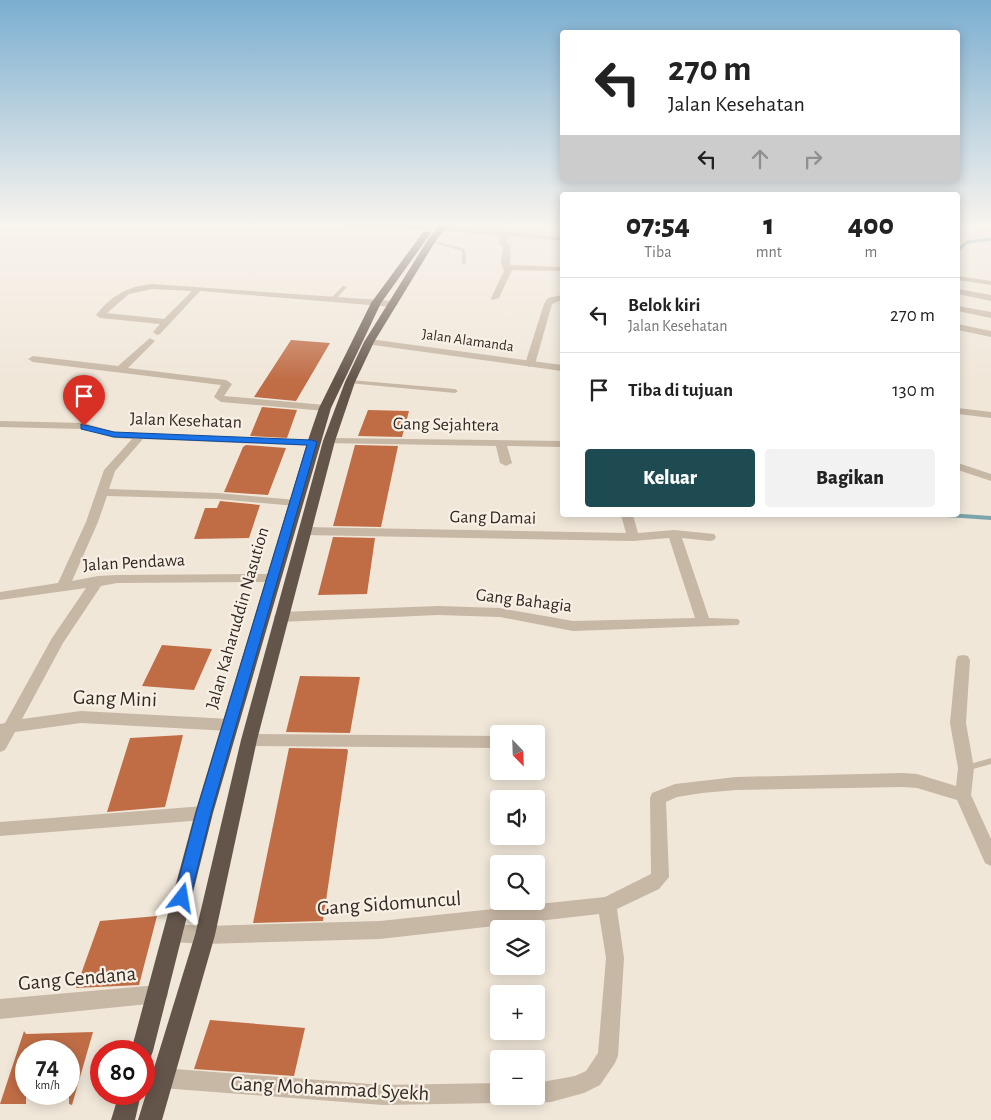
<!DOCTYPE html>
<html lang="id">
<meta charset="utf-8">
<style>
body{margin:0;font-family:"Alegreya Sans",sans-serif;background:#f2f2f2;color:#222;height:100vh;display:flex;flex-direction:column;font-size:19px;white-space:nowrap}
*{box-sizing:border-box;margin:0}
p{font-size:16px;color:#767676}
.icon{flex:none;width:28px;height:28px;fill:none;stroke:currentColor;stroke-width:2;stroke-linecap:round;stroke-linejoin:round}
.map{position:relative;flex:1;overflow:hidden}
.side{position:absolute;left:560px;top:192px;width:400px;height:325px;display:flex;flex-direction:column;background:#fff;border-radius:5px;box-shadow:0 2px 12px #0003}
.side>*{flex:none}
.banner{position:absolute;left:560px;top:30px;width:400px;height:152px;border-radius:5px;box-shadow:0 2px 12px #0003;background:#fff;color:#222;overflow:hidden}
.needle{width:32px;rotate:157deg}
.controls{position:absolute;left:490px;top:725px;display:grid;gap:10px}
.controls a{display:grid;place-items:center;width:55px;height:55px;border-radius:5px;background:#fff;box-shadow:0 2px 12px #0003;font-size:25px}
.speed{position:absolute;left:15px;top:1040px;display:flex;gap:10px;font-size:25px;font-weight:700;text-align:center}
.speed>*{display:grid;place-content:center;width:65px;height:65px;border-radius:50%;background:#fff;box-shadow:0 2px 12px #0003;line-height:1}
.speed small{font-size:12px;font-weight:400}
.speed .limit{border:8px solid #d22;background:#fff;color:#111}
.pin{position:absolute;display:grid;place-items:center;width:42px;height:42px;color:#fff;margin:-51px -21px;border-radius:50% 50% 50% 0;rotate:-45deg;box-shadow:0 0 5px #0007}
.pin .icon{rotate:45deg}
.me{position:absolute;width:55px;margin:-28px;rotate:14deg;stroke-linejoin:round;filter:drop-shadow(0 0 4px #0008)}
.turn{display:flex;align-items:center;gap:18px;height:105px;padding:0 25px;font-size:22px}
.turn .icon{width:65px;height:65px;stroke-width:2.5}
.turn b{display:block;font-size:35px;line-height:42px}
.lanes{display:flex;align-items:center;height:48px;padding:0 25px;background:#0003;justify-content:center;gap:25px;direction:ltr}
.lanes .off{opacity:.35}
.eta{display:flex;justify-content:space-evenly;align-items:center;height:85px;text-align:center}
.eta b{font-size:30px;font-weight:800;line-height:35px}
.button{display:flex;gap:10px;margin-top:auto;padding:10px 25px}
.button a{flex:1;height:58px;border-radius:5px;background:#1e4b52;color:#fff;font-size:20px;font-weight:800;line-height:58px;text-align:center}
.button a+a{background:#f2f2f2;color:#222}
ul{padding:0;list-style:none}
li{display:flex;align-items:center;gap:15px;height:75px;padding:0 25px;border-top:1px solid #e0e0e0}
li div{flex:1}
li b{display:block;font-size:19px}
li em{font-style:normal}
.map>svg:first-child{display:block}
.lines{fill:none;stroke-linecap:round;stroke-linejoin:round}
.stream-far1{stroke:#79a5ab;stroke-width:3}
.stream{stroke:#79a5ab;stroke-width:4}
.building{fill:#c06d46}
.service{fill:#c7b7a5;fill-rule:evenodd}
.minor{fill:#c7b7a5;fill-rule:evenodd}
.tertiary{fill:#c7b7a5;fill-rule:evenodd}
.trunk{fill:#64554b;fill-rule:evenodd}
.route{fill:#1a73e8;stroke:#114b97}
.labels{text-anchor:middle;stroke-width:4.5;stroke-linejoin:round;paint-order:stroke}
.far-street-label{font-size:15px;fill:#332b26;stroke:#f8f0e4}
.street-label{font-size:18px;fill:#332b26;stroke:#f8f0e4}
.near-street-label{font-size:21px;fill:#332b26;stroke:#f8f0e4}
</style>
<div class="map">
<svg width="991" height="1120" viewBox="0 0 991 1120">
<rect width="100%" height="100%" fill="#f0e7d9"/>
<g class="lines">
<path class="stream-far1" d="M958,250l9,-8 24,-3"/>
<path class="stream" d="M947,515l44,3"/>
</g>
<path class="building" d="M291,340l39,3 -34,58 -42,-4z
M262,407l35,3 -10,28 -37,-2z
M368,410l41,1 -7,26 -44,-1z
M246,445l40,3 -18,47 -44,-3 19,-45z
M355,445l43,1 -17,81 -48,-1z
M220,501l40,4 -11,33 -55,1 11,-31h12z
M333,537l42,1 -8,56 -49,1z
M162,645l50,4 -18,41 -52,-4z
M300,676l60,1 -10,56 -64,-1z
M183,735l-18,72 -58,5 23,-74z
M289,748l58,1 1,2 -25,170 -70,2z
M157,916l-18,69 -63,3 24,-67z
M210,1020l95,8 -11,48 -100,-7z
M24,1031l2,3 67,-2 -21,73 -3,-1v-53h-43v53h-26z"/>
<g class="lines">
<path class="service" d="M430,240l35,9 1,14 -2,1 -2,-1v-12l-32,-9z
M343,286l4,1 -13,14h-4v-2z
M350,380l105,9 3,2 -3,2 -107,-10v-2z
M991,758v6l-25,7 -3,-1 -1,-2 1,-2z"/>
<path class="minor" d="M335,223l96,3 4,2 -4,2 -92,-5z
M438,226l124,11v4l-53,-5 -3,5 5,5 -1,19 52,2v4l-50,-1 -13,28 -7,2 -1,-2 13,-27 -3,-9 2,-15 -5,-5 4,-6 -61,-6 -4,-2z
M958,276l33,5v4l-33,-5z
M152,284l242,17 4,3 -4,3 -194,-16 -40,43 -3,1 -4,-3 7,-8 -60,-6 -4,-3c15,-19 32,-29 56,-31zM152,289l40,2 -28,28 -57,-6 22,-19z
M958,289l33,6v6l-33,-7z
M562,295v5l-10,4 -17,60 -5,3 -3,-1 -2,-2 19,-60 4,-6z
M958,306l33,6v6l-33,-7z
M958,324l33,7v6l-33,-7z
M150,338l5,3 -27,27 98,12 6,4 -8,12 101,9 5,3 -5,3 -104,-9 -7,-5 7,-12 -188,-23 -5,-3 5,-3 85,10z
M0,421l84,2 31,9 202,9 1,2 -1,2 -4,1 -170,-7 -28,32 -6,18 109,4 78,7 6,3 -6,3 -78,-7 -111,-3 -9,26 -26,59 26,-5 19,-1 154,-1 6,4 -6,4 -154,1 -16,3 -38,57 -41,76 59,-8 149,8 5,2 3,4 -3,4 -5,2 -149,-8 -66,9 -10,18 -5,2v-28l5,-1 47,-85 34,-50 -86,12v-8l58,-9 28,-61 18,-52 28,-31 -18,-1 -31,-9 -83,-2z
M329,438l233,3v6l-55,-1 5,17 -6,3 -6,-3 -4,-17 -171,-3 -1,-2z
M958,463l33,11v7l-33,-11z
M621,515h12l5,18 36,-3 40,4 2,3 -2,3 -4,1 -28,-3 27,80 29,1 2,3 -2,3 -165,6 -73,-14 -62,-2 -157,7 -5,-2 -2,-3 2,-3 5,-2 157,-6 62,2 73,13 122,-3 -26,-80 -36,3 -329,-6 -6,-4 6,-4 322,6z
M963,655l5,1 2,4 -4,63 8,45 -3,27 20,44v27l-6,-3 -28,-63 -40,-12 -14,-1 -167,3 -34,3 -25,4 -11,5 3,75 -10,12 -42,20 7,49 -6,98 -3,7 -15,22 -16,8 -33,9 -15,1 -7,-3 -2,-4h9v-13l39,-7 11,-5 12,-18 8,-95 -7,-44 -219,25 -175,5 -32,-2 -6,-3 -3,-6 3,-6 6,-3 32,2 175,-5 225,-24 46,-23 -1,-76 2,-5 23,-9 61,-7 167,-4 14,1 39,12 2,-18 -8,-45 6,-63 2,-4z
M249,734l250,2v12l-250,-2 -5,-2 -3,-4 3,-4z
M204,806l6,2 2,5 -2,5 -6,2 -204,16v-14z
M158,985l7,2 3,7 -3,7 -7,2 -158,16v-20z
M162,1068l221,17 116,-2v13h9l-2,4 -7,3 -116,2 -221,-17 -7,-3 -3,-7 3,-7z"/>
<path class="tertiary" d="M369,339l193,26v6l-196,-27v-4z
M958,408l33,4v6l-33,-4z"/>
<path class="trunk" d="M441,223h8l-14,19 -61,100 -19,40 -20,59 -78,299 -42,195 -53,185h-24l57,-185 46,-195 82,-299 22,-59 19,-40 63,-101z
M424,231l7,2 -50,70 -50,105 -118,405 -60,238 -3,8 -6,2v-10h-13l64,-238 112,-370 12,-35 52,-105z
M119,1094h22l-6,26h-24z"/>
</g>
<linearGradient id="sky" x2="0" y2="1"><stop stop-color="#7baed0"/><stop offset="0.59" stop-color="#f8f4ee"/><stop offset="1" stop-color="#f8f4ee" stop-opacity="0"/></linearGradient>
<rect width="991" height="380" fill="url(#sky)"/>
<path class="route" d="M81,424l33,8 198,8 5,2 -106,371 -21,85 -2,6 -6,2 -6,-2 -2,-6 22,-85 111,-368 -193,-8 -33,-8z"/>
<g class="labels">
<g class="far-street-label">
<text transform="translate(468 340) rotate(8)" y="5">Jalan Alamanda</text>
</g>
<g class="street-label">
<text transform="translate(186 420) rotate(2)" y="6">Jalan Kesehatan</text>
<text transform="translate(446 424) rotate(1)" y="6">Gang Sejahtera</text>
<text transform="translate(493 517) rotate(1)" y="6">Gang Damai</text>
<text transform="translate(134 562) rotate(-3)" y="6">Jalan Pendawa</text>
<text transform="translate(524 600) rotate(7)" y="6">Gang Bahagia</text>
<text transform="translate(237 618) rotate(-74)" y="6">Jalan Kaharuddin Nasution</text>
</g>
<g class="near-street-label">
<text transform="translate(115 698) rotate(2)" y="7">Gang Mini</text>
<text transform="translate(389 903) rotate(-4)" y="7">Gang Sidomuncul</text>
<text transform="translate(77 978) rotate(-5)" y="7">Gang Cendana</text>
<text transform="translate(330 1088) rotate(3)" y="7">Gang Mohammad Syekh</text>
</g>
</g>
</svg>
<div class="controls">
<a><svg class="needle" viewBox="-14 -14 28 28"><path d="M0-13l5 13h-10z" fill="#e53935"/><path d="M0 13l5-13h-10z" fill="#767676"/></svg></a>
<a><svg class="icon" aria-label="sound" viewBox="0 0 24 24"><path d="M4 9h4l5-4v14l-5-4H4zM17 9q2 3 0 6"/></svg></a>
<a><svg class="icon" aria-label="search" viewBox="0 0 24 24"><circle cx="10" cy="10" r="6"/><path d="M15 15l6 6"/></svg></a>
<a><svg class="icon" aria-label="layers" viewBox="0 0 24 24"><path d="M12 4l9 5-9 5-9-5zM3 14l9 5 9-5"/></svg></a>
<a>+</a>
<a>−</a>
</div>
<div class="speed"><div>74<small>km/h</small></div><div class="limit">80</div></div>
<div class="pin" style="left:84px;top:426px;background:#d93025"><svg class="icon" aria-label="arrive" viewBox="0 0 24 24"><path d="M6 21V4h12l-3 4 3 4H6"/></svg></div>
<svg class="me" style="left:182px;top:898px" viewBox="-20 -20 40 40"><path d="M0-17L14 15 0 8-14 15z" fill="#1a73e8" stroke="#fff" stroke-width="4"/></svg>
<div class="banner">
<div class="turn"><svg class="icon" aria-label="left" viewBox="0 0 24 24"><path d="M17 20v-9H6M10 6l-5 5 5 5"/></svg><div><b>270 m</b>Jalan Kesehatan</div></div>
<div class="lanes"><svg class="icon" aria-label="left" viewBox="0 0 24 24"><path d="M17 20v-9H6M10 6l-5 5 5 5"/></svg><svg class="icon off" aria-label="ahead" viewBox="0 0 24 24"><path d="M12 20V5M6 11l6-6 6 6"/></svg><svg class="icon off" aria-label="right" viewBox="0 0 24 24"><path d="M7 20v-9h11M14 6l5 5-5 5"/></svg></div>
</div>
<section class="side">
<div class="eta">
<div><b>07:54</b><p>Tiba</p></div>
<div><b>1</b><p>mnt</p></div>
<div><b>400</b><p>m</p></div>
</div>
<ul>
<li><svg class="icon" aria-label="left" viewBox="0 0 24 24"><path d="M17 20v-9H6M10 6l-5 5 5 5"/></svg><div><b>Belok kiri</b><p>Jalan Kesehatan</p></div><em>270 m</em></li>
<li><svg class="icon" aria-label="arrive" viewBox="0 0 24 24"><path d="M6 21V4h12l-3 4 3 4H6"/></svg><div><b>Tiba di tujuan</b></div><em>130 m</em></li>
</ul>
<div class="button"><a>Keluar</a><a>Bagikan</a></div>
</section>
</div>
